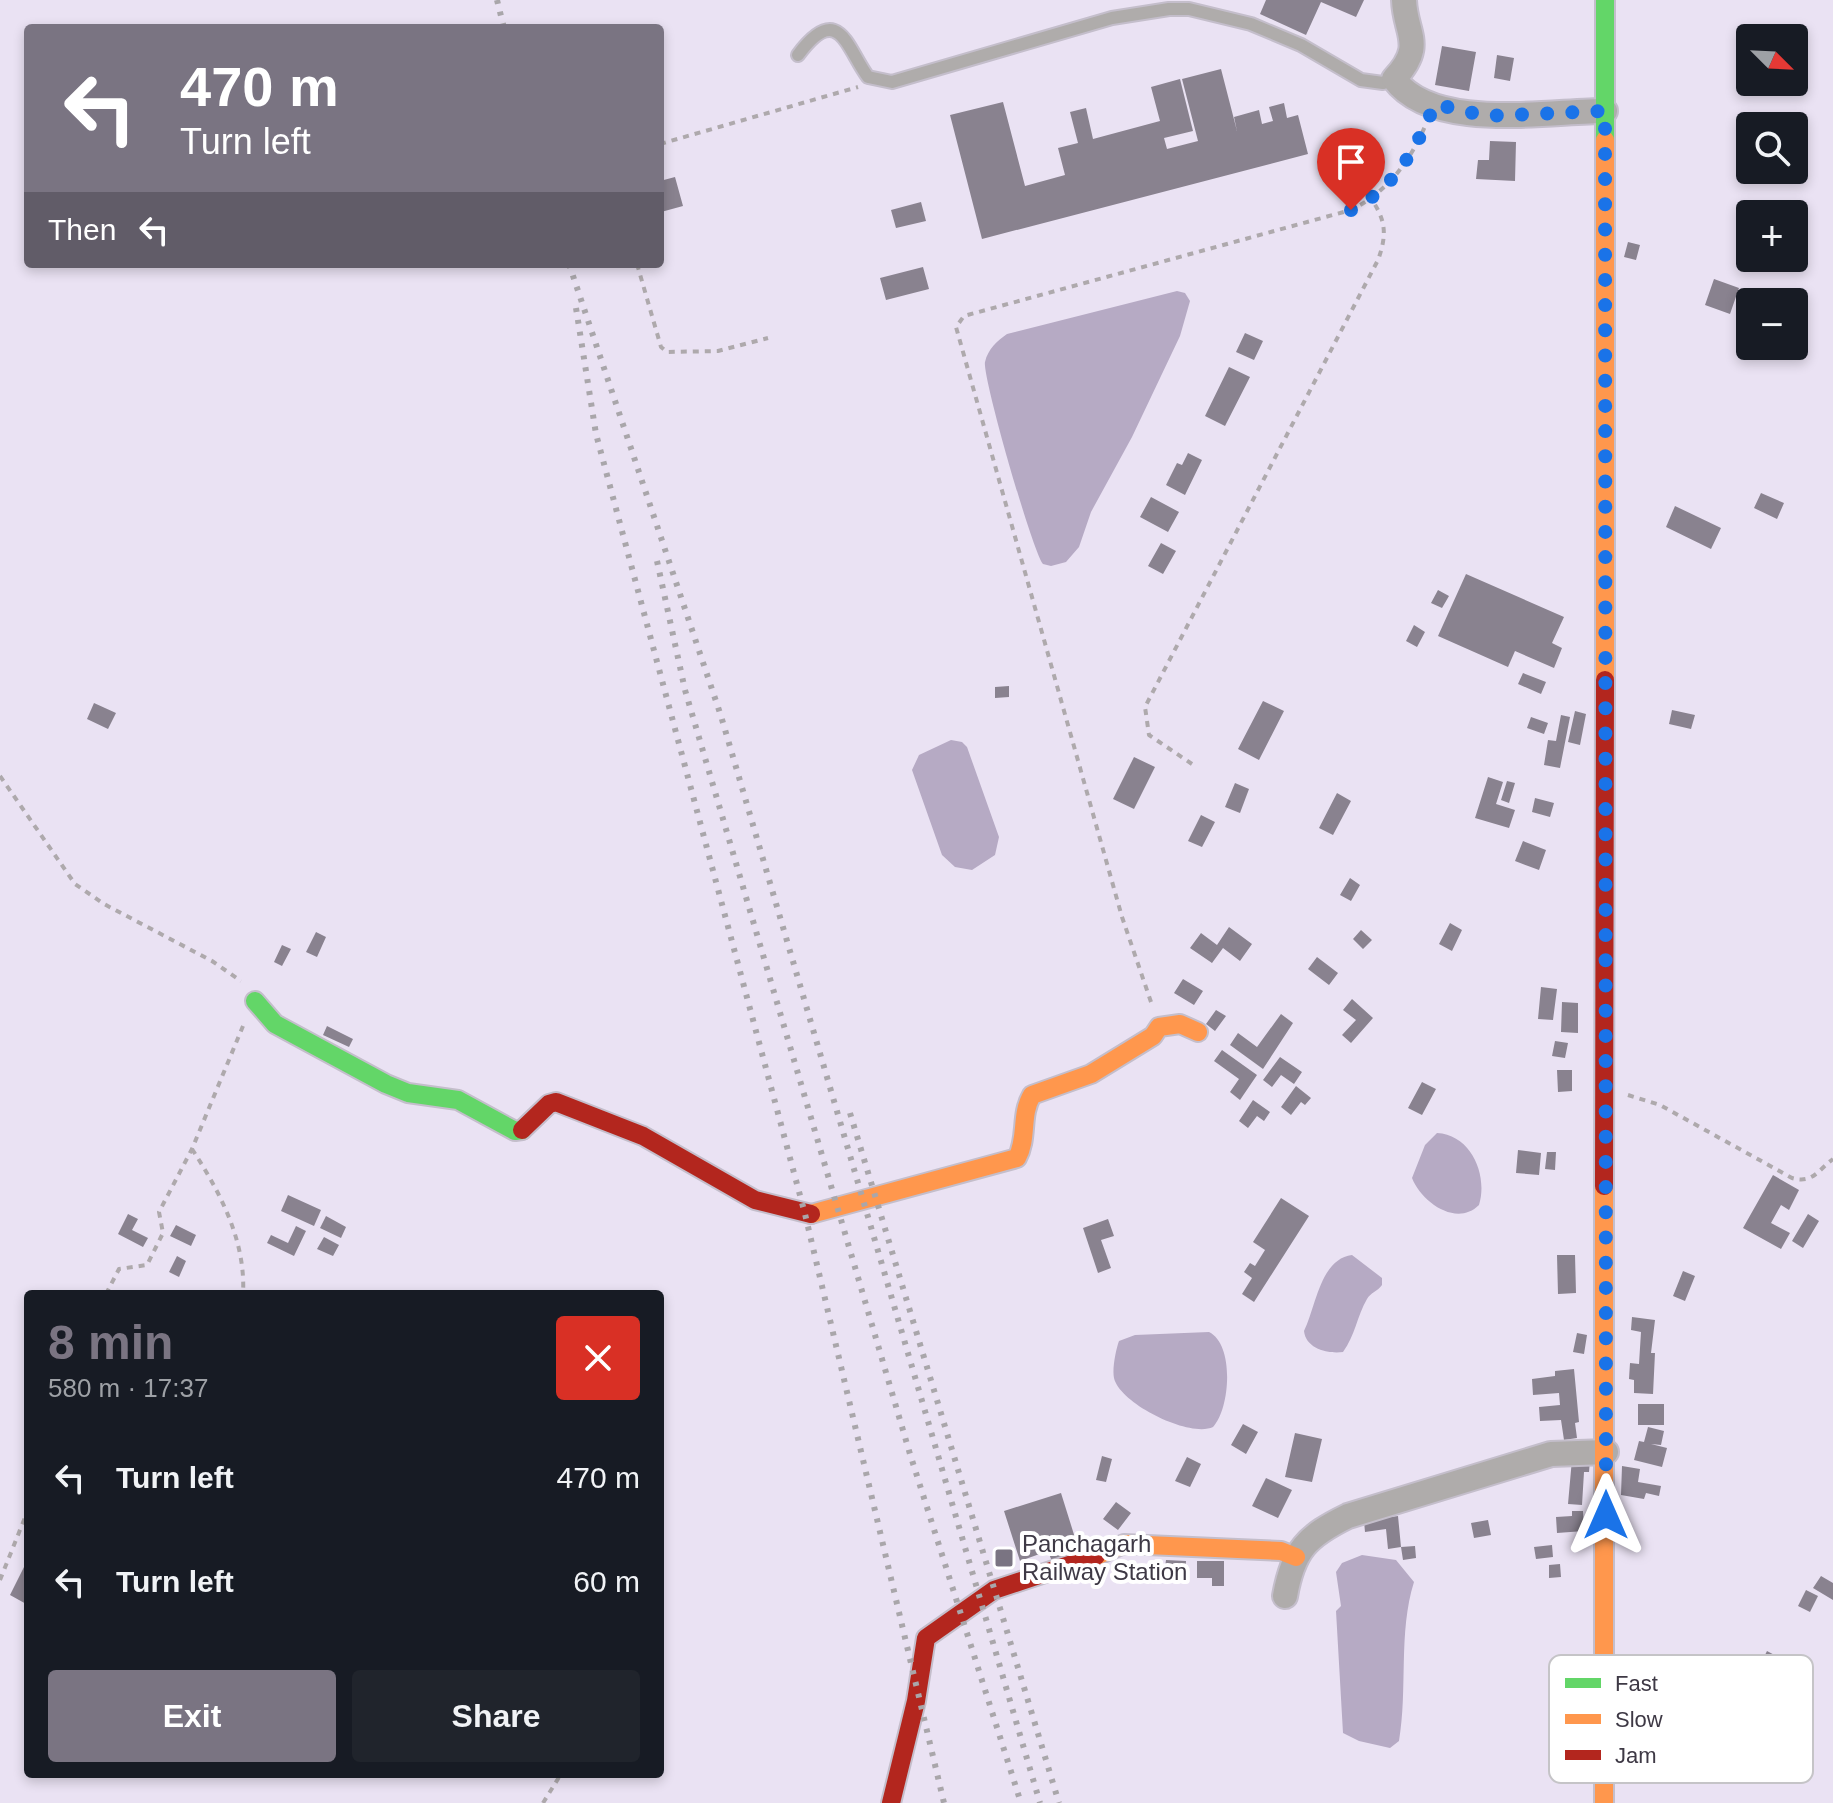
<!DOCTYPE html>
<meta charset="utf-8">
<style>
body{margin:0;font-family:Helvetica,sans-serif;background:#20242c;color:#f1f3f6;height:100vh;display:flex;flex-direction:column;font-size:30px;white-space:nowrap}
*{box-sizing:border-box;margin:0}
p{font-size:26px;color:#9ea1a6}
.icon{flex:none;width:44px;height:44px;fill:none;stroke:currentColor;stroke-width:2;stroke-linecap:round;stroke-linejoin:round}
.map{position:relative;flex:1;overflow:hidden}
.details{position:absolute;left:24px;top:1290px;width:640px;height:488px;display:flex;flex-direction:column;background:#171b24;border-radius:8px;box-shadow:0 4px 12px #0003}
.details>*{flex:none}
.hud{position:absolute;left:24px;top:24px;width:640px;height:244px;border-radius:8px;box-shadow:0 4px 12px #0003;background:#7a7482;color:#fff;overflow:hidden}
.needle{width:52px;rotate:114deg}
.tools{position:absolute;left:1736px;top:24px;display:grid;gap:16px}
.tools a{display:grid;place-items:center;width:72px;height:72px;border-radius:8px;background:#171b24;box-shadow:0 4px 12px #0003;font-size:40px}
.pin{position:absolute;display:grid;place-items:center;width:68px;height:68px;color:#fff;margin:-82px -34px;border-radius:50% 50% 50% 0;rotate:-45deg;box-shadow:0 0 8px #0007}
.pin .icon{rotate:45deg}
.me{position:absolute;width:88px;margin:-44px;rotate:0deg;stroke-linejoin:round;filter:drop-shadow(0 0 6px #0008)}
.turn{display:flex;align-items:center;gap:28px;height:168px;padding:0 24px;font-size:36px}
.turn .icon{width:104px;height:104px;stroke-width:2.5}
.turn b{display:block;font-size:56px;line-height:68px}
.then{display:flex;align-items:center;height:76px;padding:0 24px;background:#0003;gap:16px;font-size:30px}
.round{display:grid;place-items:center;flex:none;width:84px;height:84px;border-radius:8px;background:#20242c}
.headline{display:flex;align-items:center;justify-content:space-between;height:136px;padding:0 24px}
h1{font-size:48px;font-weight:700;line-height:60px;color:#7a7482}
.primary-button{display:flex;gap:16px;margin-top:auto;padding:16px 24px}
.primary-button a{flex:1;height:92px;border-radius:8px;background:#7a7482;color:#fff;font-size:32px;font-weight:700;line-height:92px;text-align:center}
.primary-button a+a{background:#20242c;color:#f1f3f6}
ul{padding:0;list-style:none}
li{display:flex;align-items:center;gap:24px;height:104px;padding:0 24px}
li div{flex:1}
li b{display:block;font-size:30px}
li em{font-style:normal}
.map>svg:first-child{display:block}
.water{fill:#b6aac4}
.building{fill:#89828f}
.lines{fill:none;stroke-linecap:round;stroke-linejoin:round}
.lane-casing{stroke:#c4becb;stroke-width:16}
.street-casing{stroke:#c4becb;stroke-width:28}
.fast-casing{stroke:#c4becb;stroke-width:22}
.slow-casing{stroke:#c4becb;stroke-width:22}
.jam-casing{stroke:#c4becb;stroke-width:22}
.path{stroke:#aea9ac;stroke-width:4;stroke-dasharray:6 6;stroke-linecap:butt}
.lane{stroke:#afacab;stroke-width:12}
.street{stroke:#afacab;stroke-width:24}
.fast{stroke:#63d668;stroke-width:18}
.slow{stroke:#ff974d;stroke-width:18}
.jam{stroke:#b3261e;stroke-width:18}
.rail{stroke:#a9a6aa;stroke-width:6;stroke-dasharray:4 8;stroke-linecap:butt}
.route{stroke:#1a73e8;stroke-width:14;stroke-dasharray:0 25.2}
.poi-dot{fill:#7a7482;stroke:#fff;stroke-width:3}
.labels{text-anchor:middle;stroke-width:8;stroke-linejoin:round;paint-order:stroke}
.poi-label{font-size:24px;fill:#3e3945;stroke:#fff;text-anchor:start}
.key{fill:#fff;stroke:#c5c4c7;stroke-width:2}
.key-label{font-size:22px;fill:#3e3945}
</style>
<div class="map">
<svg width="1833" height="1803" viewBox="0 0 1833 1803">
<rect width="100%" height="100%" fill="#eae2f3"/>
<path class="water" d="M1177,291l8,2 5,8 -10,35 -48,101 -41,75 -12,35 -13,15 -15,4 -8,-2c-10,-11 -61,-188 -58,-202 3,-13 12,-21 22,-28z
M951,740l11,2 5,5 32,90 -4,18 -23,15 -17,-3 -13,-12 -30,-85 7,-15z
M1437,1133c35,2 51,43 42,72 -22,22 -57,-2 -67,-27l13,-33z
M1352,1255l30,23v7c-4,6 -12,8 -15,14 -10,17 -12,37 -24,53 -15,2 -37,-3 -39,-21 12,-24 16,-72 48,-76z
M1209,1332c26,13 21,77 4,95 -23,11 -93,-23 -99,-49 -2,-9 2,-29 5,-37l16,-6z
M1362,1555l34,5 18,22c-16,51 -6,107 -15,159l-9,7 -31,-7 -16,-8 -7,-122 5,-5 -5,-34 6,-9z"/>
<path class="building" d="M1266,0h98l-8,17 -35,-15 -15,33 -46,-21z
M1442,46l34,6 -7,39 -34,-6z
M1497,55l17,3 -4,23 -16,-3z
M1221,69l16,62 -3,-14 25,-7 3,14 11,-3 -4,-14 15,-4 3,15 11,-3 10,39 -326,85 -32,-124 53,-13 22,84 40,-11 -7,-27 20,-5 -8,-31 16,-4 7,31 67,-18 -9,-34 29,-8 13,52 -29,7 3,11 31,-8 -16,-62z
M1490,141l26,1 -1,39 -39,-2 2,-19h11z
M675,177l8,29 -22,6 -1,-31z
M921,202l5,19 -30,7 -5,-18z
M1628,242l12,3 -4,15 -12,-3z
M923,267l6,22 -43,11 -6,-22z
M1714,279l25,9 -9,26 -25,-9z
M1245,333l18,8 -9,19 -18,-8z
M1229,367l21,10 -25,49 -20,-10z
M1188,453l14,7 -17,35 -19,-10 11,-22 5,2z
M1761,493l23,10 -7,16 -23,-11z
M1151,497l28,15 -11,20 -28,-15z
M1675,506l46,22 -10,21 -45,-22z
M1161,543l15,8 -13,23 -15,-8z
M1466,574l98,43 -12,26 10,5 -8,20 -39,-17 -7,16 -70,-31z
M1438,590l11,6 -7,12 -11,-5z
M1414,625l11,7 -8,15 -11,-6z
M1523,673l23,9 -5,12 -23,-10z
M1009,686v11l-14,1v-11z
M1263,701l21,10 -25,49 -21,-11z
M94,703l22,10 -8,16 -21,-10z
M1672,710l23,5 -4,14 -22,-5z
M1575,711l11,3 -6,31 -12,-3z
M1561,715l9,2 -10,51 -16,-3 4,-25 8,1z
M1531,717l17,6 -4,11 -17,-6z
M1134,757l21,10 -21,42 -21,-10z
M1488,777l15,5 -7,22 19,6 -6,18 -34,-10z
M1507,781l8,2 -6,20 -8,-3z
M1235,783l14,6 -9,24 -15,-6z
M1337,793l14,8 -18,34 -14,-7z
M1535,798l19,5 -4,14 -18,-5z
M1201,815l14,7 -13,25 -14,-6z
M1523,841l23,9 -7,20 -24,-9z
M1350,878l10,7 -9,16 -11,-6z
M1450,923l12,7 -10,21 -13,-7z
M1229,927l23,17 -12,17 -17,-13 -11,15 -22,-15 11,-15 16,12z
M1361,930l11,10 -9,9 -10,-10z
M316,932l10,5 -9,20 -11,-5z
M282,945l9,4 -9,17 -8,-4z
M1317,957l21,16 -9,12 -21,-16z
M1183,979l20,12 -9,14 -20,-12z
M1541,987l16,2 -4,31 -15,-1z
M1352,999l21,19 -22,25 -9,-8 14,-15 -13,-10z
M1562,1002l16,1v30l-17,-1z
M1216,1010l10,6 -11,15 -9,-7z
M1281,1014l12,9 -30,46 -33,-24 8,-12 19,14z
M327,1026l26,13 -4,8 -26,-12z
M1555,1041l13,2 -3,15 -13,-2z
M1222,1050l35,25 -17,25 -10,-8 9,-13 -25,-18z
M1280,1057l22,15 -8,12 -13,-9 -9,12 -9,-7z
M1557,1070h15v21l-14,1z
M1422,1082l14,7 -14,26 -14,-7z
M1296,1086l15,12 -6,7 -4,-3 -10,13 -10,-8z
M1253,1100l17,12 -6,9 -7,-5 -9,12 -9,-7z
M1518,1150l23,3 -2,22 -23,-2z
M1547,1152h9l-1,18 -10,-1z
M1773,1175l26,15 -10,20 -8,-5 -10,18 19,10 -9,16 -38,-21z
M288,1195l33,15 -7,16 -33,-15z
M1281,1198l28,18 -55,86 -12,-8 10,-16 -8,-6 6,-9 5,3 10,-16 -12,-8z
M128,1214l10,5 -6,11 16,8 -5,9 -25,-13z
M1808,1214l11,7 -16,27 -11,-7z
M326,1216l20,11 -5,11 -21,-10z
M1108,1219l6,17 -13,4 10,28 -13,5 -15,-45z
M176,1225l20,10 -5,11 -21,-10z
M296,1226l10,5 -12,25 -27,-13 4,-8 17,8z
M324,1237l15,8 -6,11 -16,-7z
M1557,1255h18l1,38 -18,1z
M177,1256l9,5 -7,16 -10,-5z
M1683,1271l12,5 -10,25 -12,-5z
M1632,1317l23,3 -4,33h4l-2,41 -19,-1v-13l-5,-1 1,-16 9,1 2,-32 -10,-2z
M1577,1333l10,2 -3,19 -11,-2z
M1574,1369l5,53 -4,1 2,15 -13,2 -3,-20 -21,1 -1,-14 21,-2 -1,-12 -26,2 -1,-16 23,-3v-5z
M1638,1404h26v21h-26z
M1243,1424l15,8 -12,22 -15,-9z
M1648,1427l16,4 -3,14 -10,-1 16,4 -5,19 -28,-7 5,-19 5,1z
M1295,1433l27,6 -10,43 -27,-5z
M1102,1456l10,3 -6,23 -10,-2z
M1187,1457l14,7 -11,23 -15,-6z
M1572,1459l18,1 -1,12h-5l-2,33 -14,-1z
M1622,1466l18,3 -2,13 23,4 -2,10 -13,-3 -2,6 -23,-4z
M1266,1478l26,12 -14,28 -26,-12z
M1061,1493l20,64 -30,2 -3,-8 -28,10 -16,-50z
M1116,1502l15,11 -13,17 -15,-11z
M1572,1511h11l1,20 -27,2 -1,-16 16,-1z
M1398,1516l3,31 -13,2 -2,-20 -21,3 -1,-11z
M1488,1520l3,15 -17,3 -3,-15z
M1552,1545l1,12 -17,2 -2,-12z
M1415,1546l1,12 -13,2 -2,-13z
M28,1559v46l-18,-10z
M1166,1560l20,1 -1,15 -21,-2z
M1197,1561h27v25h-12v-8h-15z
M1560,1564l1,13 -12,1v-13z
M1821,1576l12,7v17l-20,-12z
M1806,1590l12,6 -8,16 -12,-6z
M1767,1651l28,15 -14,29 -29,-14z"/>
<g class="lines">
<g class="lane-casing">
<path id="lane" d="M798,55c41,-55 49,-6 70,22l24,5 220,-64 57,-9h20l62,15 50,21 60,35 22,3 11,-4"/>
</g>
<g class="street-casing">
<path id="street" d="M1404,0c1,34 22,45 -10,79 39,53 153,32 211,32
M1285,1596c8,-46 22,-60 63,-80l203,-62 55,-2"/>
</g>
<g class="fast-casing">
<path id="fast" d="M1605,140v-140
M255,1001l20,23 111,60 22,9 50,7 57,31 7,-1"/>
</g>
<g class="slow-casing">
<path id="slow" d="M1605,680v-540
M811,1214l206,-56c11,-20 3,-43 15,-63l59,-21 62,-38 6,-9 21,-3 18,8
M1096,1556l28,-12 157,7 15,6
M1604,1803v-617"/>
</g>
<g class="jam-casing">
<path id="jam" d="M522,1130l27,-26 7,-2 87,34 112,64 56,14
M1604,1186l1,-506
M891,1803l25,-102 10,-63 68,-48 102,-34"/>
</g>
<path class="path" d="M660,144l198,-57
M637,264l24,83 6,5 51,-1 50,-13
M1192,764l-43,-29 -4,-28 233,-447c9,-25 8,-39 -6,-60
M0,776l75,108 29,20 108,57 29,20
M1151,1002l-29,-85 -166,-590 8,-11 387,-106c36,-18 59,-48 75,-86
M1628,1095l32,10 132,73c21,6 26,-8 41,-19
M192,1149c28,43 54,92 51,145
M106,1294l13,-25 28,-4 16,-32 -4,-21 33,-63 51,-123
M0,1580l28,-70
M543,1803l18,-29"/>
<use href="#lane" class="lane"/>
<use href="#street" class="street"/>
<use href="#fast" class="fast"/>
<use href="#slow" class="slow"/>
<use href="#jam" class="jam"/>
<path class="rail" d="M497,0l7,28
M569,264l152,452 319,1087
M576,308l20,126 209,780 139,589
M657,561l28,129 225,764 111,349
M850,1113l209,690"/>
</g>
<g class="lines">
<path class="route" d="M1351,210c44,-22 65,-61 84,-106l51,12 119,-5 1,1404"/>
</g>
<rect class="poi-dot" x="994" y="1548" width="20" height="20" rx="4"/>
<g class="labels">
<g class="poi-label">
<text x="1022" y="1552">Panchagarh<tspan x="1022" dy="28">Railway Station</tspan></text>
</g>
</g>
<rect x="1549" y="1655" width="264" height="128" rx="12" class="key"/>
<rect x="1565" y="1678" width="36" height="10" fill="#63d668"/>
<rect x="1565" y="1714" width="36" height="10" fill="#ff974d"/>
<rect x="1565" y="1750" width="36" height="10" fill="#b3261e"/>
<g class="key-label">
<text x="1615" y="1691">Fast</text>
<text x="1615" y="1727">Slow</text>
<text x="1615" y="1763">Jam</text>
</g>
</svg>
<div class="tools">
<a><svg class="needle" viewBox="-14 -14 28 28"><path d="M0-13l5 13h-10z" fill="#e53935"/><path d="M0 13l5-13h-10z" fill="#9ea1a6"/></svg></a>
<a><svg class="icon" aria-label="search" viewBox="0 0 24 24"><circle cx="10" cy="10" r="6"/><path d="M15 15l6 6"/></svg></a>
<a>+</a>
<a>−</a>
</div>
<div class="pin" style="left:1351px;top:210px;background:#d93025"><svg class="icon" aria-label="arrive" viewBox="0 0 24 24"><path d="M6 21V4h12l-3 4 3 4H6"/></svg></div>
<svg class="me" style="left:1606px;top:1515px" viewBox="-20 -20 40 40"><path d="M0-17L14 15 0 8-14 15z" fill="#1a73e8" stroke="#fff" stroke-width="4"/></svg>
<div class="hud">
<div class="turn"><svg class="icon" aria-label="left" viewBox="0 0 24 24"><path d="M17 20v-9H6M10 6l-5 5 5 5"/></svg><div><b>470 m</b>Turn left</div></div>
<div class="then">Then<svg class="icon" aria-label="left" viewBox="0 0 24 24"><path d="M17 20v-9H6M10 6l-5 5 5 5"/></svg></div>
</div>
<section class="details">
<div class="headline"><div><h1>8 min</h1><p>580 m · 17:37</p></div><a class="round" style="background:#d93025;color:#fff"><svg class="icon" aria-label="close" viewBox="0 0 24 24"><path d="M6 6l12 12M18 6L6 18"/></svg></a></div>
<ul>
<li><svg class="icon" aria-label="left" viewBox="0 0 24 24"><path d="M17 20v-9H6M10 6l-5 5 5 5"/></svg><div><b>Turn left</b></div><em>470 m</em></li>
<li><svg class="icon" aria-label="left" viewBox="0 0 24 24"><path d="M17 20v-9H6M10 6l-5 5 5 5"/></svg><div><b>Turn left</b></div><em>60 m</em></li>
</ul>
<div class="primary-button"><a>Exit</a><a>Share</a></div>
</section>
</div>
